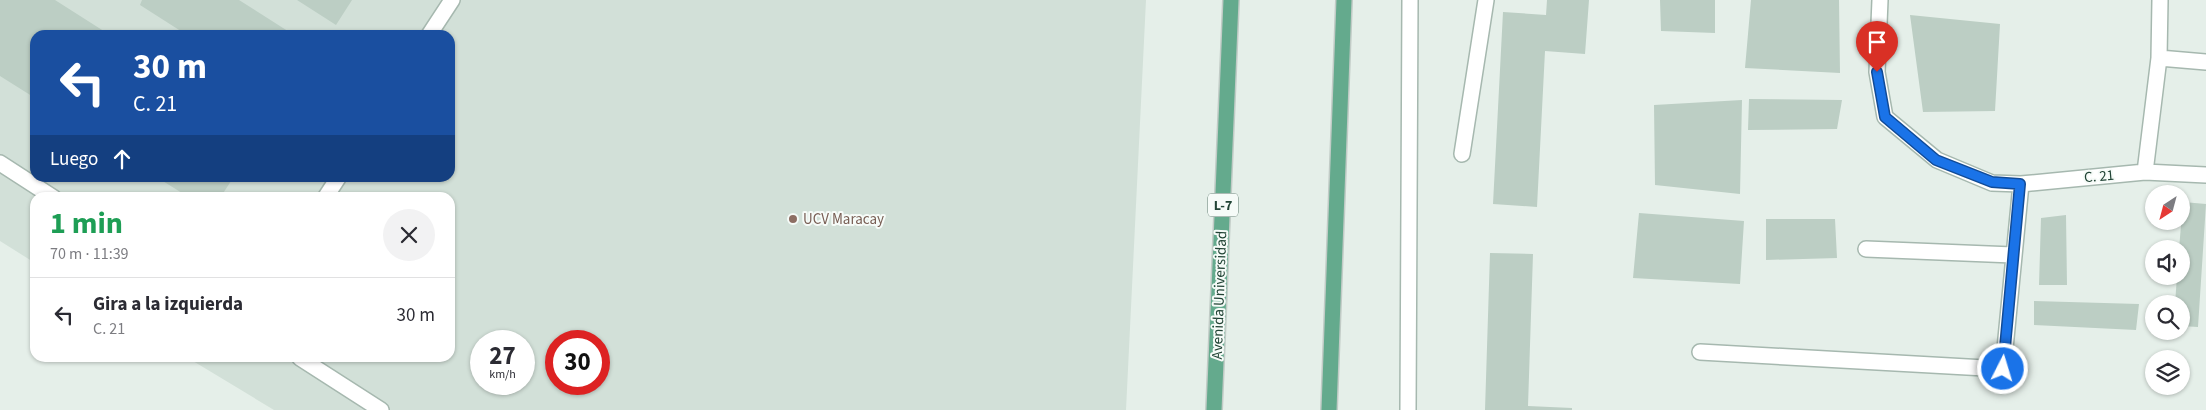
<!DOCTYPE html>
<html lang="es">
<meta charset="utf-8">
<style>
body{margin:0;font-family:"Source Sans 3",sans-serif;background:#f2f2f3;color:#2b2b33;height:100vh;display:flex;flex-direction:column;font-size:19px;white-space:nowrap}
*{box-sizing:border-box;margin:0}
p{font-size:16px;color:#7c7c81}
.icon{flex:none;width:28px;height:28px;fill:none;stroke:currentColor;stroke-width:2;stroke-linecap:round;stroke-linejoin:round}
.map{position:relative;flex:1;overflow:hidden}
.drawer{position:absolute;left:30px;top:192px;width:425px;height:170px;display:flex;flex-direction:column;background:#fff;border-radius:15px;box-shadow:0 1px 4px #0004}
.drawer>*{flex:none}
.guide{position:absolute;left:30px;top:30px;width:425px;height:152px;border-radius:15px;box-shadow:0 1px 4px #0004;background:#1a4fa0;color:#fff;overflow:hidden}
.needle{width:32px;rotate:216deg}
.tools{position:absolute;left:2145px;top:185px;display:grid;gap:10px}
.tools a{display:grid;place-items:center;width:45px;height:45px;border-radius:50%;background:#fff;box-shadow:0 1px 4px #0004;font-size:25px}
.speed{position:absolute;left:470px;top:330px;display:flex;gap:10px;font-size:25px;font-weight:700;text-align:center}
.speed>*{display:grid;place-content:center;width:65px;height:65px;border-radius:50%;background:#fff;box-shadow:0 1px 4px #0004;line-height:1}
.speed small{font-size:12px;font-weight:400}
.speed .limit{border:8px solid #d22;background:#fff;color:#111}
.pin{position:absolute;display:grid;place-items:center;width:42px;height:42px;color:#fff;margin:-51px -21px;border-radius:50% 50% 50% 0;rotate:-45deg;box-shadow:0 0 5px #0007}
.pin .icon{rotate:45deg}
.me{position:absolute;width:55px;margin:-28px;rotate:5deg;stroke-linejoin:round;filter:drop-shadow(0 0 4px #0008)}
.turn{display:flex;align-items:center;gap:18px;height:105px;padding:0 20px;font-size:22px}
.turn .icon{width:65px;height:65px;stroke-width:2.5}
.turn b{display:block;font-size:35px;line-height:42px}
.then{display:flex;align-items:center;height:48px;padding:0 20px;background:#0003;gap:10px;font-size:19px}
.round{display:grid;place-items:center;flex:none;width:52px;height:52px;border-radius:26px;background:#f2f2f3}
.summary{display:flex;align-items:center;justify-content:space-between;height:85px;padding:0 20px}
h1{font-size:30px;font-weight:700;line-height:38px;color:#1e9e55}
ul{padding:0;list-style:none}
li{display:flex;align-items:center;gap:15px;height:75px;padding:0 20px;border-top:1px solid #e1e1e2}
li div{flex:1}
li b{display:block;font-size:19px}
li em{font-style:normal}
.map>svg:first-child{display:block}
.built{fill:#d2e0d8;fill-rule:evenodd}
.building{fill:#bccec4}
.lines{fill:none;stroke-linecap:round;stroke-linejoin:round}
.minor-casing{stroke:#a6b8af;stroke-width:18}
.major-casing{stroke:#c1cbc6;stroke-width:18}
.minor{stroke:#fff;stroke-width:15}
.major{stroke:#64aa8d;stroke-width:15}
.route-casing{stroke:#114b97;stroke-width:12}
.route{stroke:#1a73e8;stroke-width:9}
.education-dot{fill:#8d6e63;stroke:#f6fbf8;stroke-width:2}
.labels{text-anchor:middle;stroke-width:4;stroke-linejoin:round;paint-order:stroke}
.shield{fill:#f6fbf8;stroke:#617b70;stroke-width:1}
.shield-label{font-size:14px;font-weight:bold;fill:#214435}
.street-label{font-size:15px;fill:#214435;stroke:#f6fbf8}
.education-label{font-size:15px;fill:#785e54;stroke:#f6fbf8;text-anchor:start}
</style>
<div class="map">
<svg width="2206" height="410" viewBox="0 0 2206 410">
<rect width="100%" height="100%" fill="#e5efe9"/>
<path class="built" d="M0,0h1146l-20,410h-852l-86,-52h262v-160h-415v65l-35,-22zM35,35h415v143h-415zM481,341h43v43h-43zM556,341h43v43h-43z"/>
<path class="building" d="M0,0h55l55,35h-75v63l-35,-22z
M142,0h97l55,35h-107l-47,-30z
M297,0h55l-16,25z
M1547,0h42l-4,54 -40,-3 -8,156 -44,-3 10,-192 43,3z
M1660,0h55v33l-54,-2z
M1751,0h88l1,73 -95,-5z
M1910,15l90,9 -5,87 -72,1z
M1749,99l93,1 -5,29 -89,1z
M1742,100l-2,94 -85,-9 -1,-80z
M158,178h75l-13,20h-30z
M2183,202l23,2 -8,123 -17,-1v-22h-6l2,-28h4v-27h-2z
M1639,213l105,8 -4,63 -107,-6z
M2066,215l1,70h-28l2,-67z
M1766,219h69l2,39 -71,2z
M1490,253l43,1 -5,152 44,2v2h-87z
M2034,301l105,3 -3,26 -102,-5z"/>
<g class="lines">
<g class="minor-casing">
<path id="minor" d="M1880,0l-3,72 8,45 52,43 55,23 29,1 124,-12 61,3
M429,35l23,-35
M2159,58l47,4
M1462,154l24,-154
M0,163l54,35
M2145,172l14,-114 1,-58
M325,198l13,-20
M1866,249l147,6
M1700,352l303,17 18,-185
M300,358l81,52
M1408,410l2,-410"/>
</g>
<g class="major-casing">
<path id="major" d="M1214,410l17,-410
M1329,410l15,-410"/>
</g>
<use href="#minor" class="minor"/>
<use href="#major" class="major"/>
</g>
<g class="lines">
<g class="route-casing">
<path id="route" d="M1877,72l8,45 51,43 56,22 28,2 -17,185"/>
</g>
<use href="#route" class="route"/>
</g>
<circle class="education-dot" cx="793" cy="219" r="5"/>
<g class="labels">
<rect class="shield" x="1208" y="193.5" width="30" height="23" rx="4"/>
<g class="shield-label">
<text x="1223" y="210">L-7</text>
</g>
<g class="street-label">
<text transform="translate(2099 176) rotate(-5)" y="5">C. 21</text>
<text transform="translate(1219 295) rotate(-88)" y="5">Avenida Universidad</text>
</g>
<g class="education-label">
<text x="803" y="224">UCV Maracay</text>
</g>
</g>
</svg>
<div class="tools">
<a><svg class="needle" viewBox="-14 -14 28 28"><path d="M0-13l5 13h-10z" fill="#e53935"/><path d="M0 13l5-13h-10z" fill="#7c7c81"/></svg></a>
<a><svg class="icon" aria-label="sound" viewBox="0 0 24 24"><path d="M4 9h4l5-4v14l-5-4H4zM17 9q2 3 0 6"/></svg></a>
<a><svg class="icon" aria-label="search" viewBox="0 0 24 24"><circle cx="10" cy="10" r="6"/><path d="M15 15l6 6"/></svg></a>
<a><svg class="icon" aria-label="layers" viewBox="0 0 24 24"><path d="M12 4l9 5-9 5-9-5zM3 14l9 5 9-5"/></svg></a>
</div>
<div class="speed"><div>27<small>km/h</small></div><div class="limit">30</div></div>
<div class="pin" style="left:1877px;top:72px;background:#d93025"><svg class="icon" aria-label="arrive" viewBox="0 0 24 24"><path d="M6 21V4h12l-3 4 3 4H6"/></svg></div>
<svg class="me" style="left:2003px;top:369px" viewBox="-20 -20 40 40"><circle r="17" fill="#1a73e8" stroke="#fff" stroke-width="3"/><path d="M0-11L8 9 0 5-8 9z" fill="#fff"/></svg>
<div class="guide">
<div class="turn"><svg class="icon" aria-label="left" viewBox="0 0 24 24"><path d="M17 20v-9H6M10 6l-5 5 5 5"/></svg><div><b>30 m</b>C. 21</div></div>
<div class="then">Luego<svg class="icon" aria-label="ahead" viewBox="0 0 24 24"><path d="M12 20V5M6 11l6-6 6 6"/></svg></div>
</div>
<section class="drawer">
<div class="summary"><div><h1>1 min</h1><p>70 m · 11:39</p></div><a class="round"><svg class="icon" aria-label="close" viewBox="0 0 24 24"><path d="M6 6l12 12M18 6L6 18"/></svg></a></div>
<ul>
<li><svg class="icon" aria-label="left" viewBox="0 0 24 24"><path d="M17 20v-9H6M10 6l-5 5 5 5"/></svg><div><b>Gira a la izquierda</b><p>C. 21</p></div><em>30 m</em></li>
</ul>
</section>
</div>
